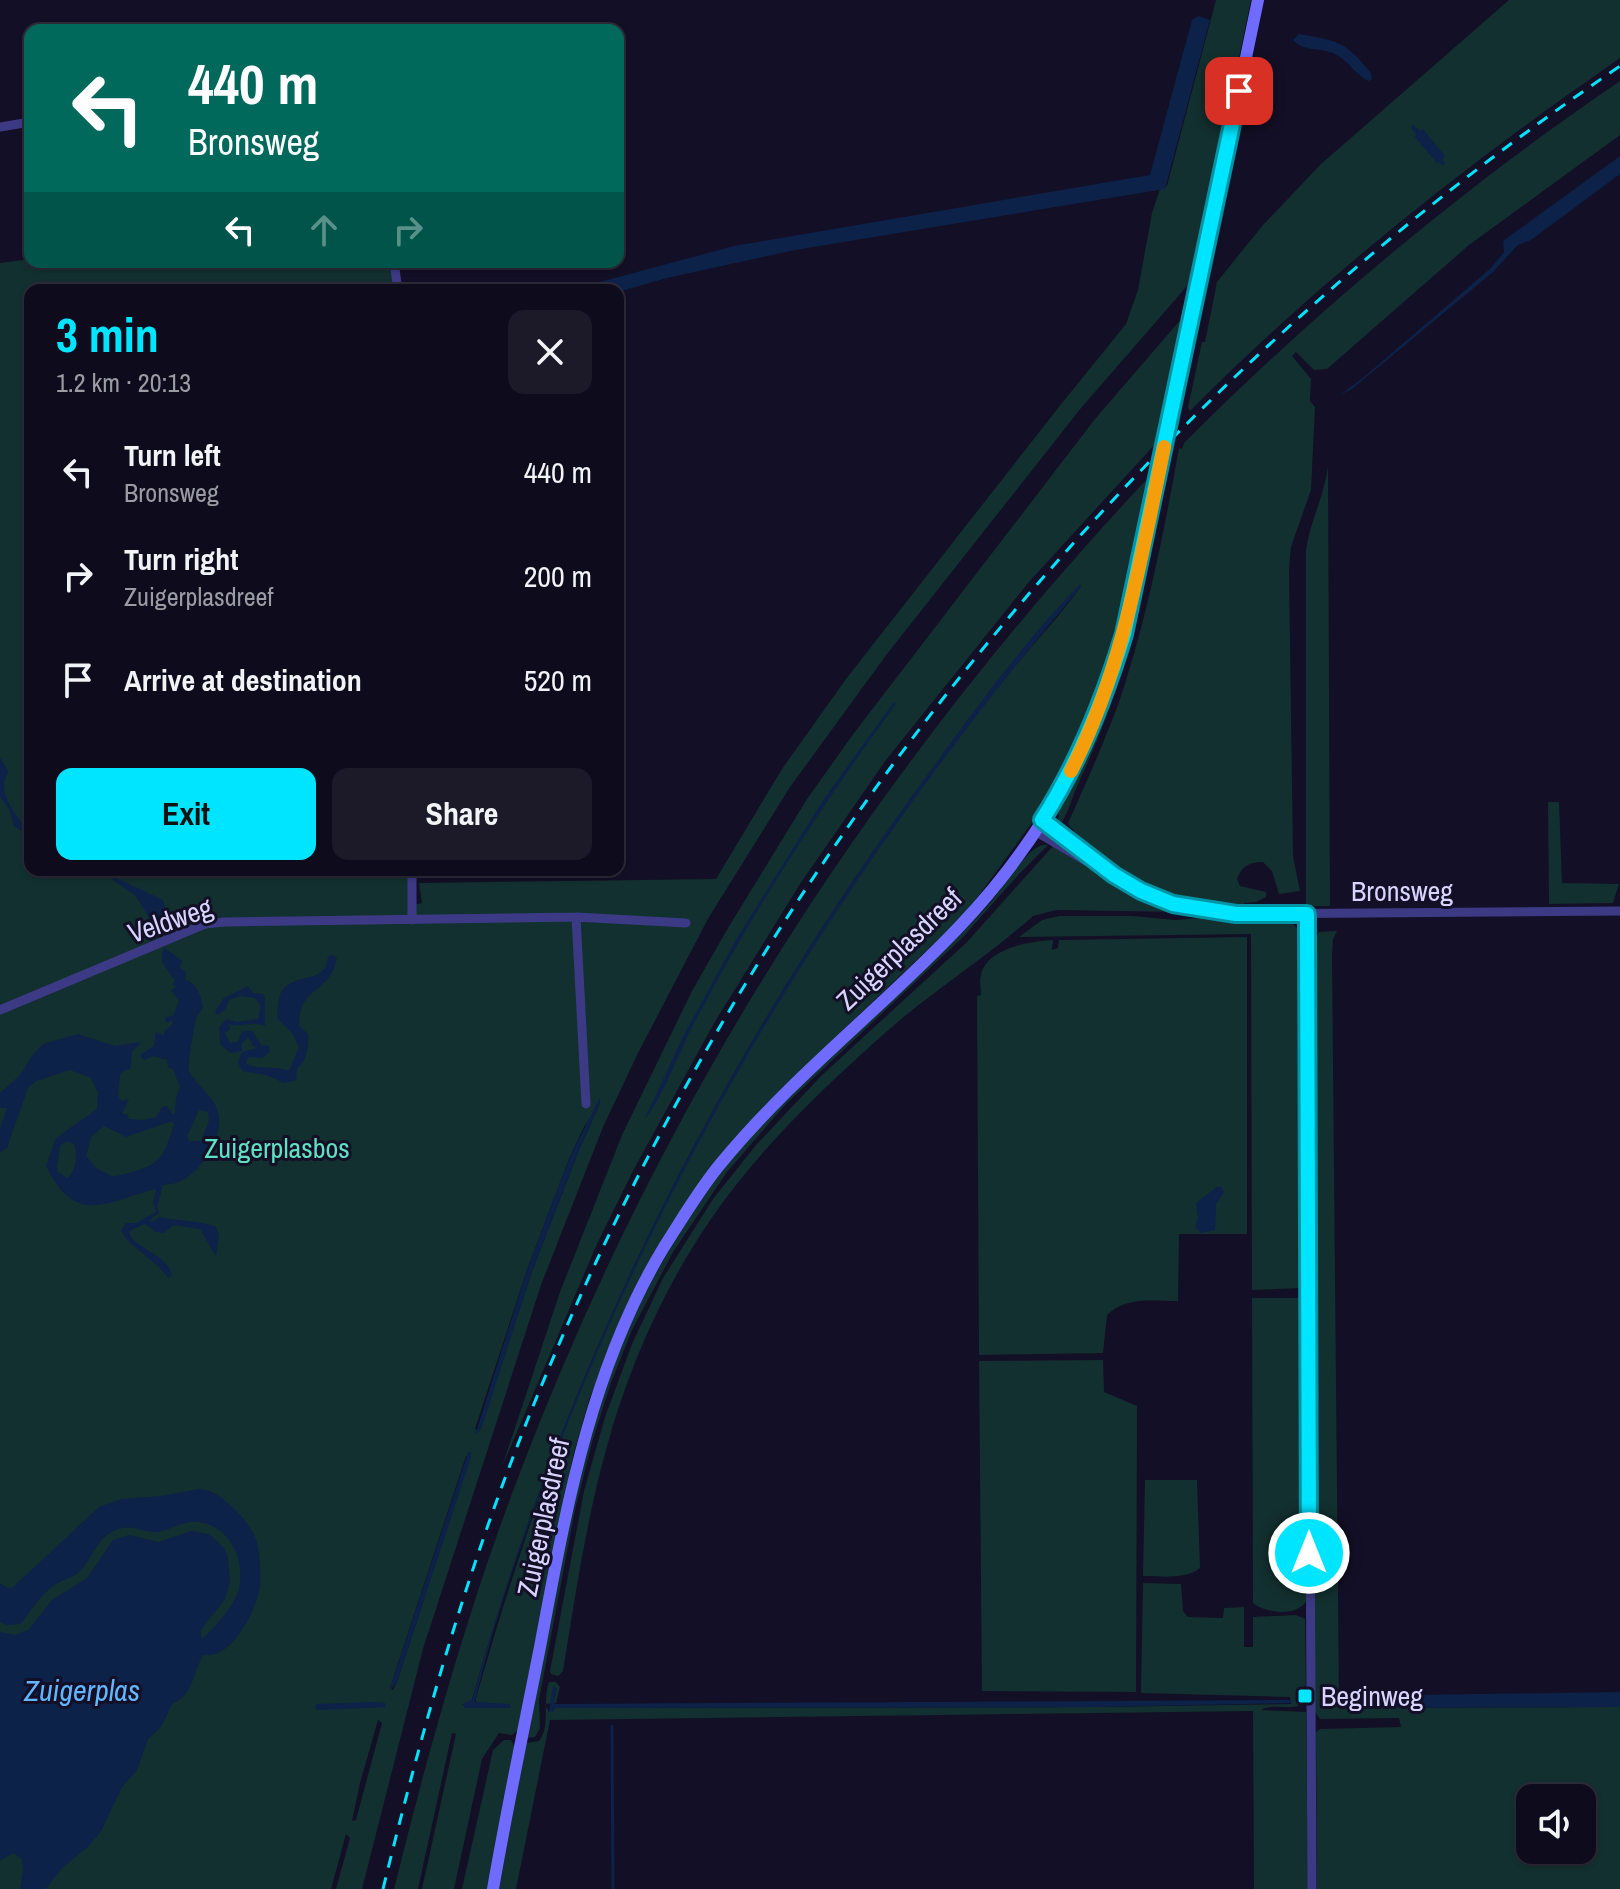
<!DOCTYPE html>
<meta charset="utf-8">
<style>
body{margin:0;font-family:"Archivo Narrow",sans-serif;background:#1c1929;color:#f1f3f6;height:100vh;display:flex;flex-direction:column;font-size:30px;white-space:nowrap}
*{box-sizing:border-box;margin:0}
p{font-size:26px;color:#9b9ba3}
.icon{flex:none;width:44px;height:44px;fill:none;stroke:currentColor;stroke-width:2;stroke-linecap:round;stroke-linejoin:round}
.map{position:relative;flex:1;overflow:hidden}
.details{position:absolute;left:24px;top:284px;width:600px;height:592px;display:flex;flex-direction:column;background:#0e0b1c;border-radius:16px;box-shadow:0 2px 6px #0004,0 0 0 2px #2e2b3b}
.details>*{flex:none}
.banner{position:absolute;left:24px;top:24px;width:600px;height:244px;border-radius:16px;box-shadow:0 2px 6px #0004,0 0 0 2px #2e2b3b;background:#00695c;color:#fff;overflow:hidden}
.controls{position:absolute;left:1516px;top:1784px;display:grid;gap:16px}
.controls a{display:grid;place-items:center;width:80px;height:80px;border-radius:16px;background:#0e0b1c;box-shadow:0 2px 6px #0004,0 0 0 2px #2e2b3b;font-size:40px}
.pin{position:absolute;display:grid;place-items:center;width:68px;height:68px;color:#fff;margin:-34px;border-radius:16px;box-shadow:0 4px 12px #0006}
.me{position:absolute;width:88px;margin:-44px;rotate:0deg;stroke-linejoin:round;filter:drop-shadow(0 0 6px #0008)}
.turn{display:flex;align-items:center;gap:28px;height:168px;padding:0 32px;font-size:36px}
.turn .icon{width:104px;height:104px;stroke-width:2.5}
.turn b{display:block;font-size:56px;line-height:68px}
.lanes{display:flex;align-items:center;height:76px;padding:0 32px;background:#0003;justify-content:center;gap:40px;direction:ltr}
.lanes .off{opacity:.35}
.round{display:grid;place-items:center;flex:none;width:84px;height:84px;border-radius:16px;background:#1c1929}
.overview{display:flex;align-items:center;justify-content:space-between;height:136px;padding:0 32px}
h1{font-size:48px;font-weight:700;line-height:60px;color:#00e5ff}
.primary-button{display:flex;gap:16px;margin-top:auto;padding:16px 32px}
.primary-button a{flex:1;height:92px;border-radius:16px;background:#00e5ff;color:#111;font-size:32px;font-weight:700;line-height:92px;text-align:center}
.primary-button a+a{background:#1c1929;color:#f1f3f6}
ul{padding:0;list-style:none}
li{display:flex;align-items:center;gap:24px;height:104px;padding:0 32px}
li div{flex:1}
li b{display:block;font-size:30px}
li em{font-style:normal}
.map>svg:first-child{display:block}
.green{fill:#12302f;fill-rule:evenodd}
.water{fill:#0c2248;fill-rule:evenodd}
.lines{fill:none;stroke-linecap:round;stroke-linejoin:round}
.stream{stroke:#0c2248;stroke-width:3}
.street{stroke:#3d3a85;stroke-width:9}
.secondary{stroke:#6f6bff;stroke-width:12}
.rail{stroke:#00e5ff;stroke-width:3;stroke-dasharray:12 10;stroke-linecap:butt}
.secondary-bridge{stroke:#6f6bff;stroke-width:12}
.route-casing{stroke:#0095a6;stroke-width:20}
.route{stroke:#00e5ff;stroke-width:14}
.slow{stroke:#f59e0b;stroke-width:14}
.poi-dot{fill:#00e5ff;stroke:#130f26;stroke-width:3}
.labels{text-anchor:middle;stroke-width:6;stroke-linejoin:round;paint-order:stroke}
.street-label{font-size:28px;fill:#d9d4ff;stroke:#130f26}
.park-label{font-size:28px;fill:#5fe0c0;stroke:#130f26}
.poi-label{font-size:28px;fill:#d9d4ff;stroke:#130f26;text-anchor:start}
.water-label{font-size:30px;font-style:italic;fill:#62b6ff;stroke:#130f26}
</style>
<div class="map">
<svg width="1620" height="1889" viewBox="0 0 1620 1889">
<rect width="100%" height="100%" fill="#130f26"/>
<path class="green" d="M1216,0h35l-53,254h-3l-7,31 -107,123 -194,246 -97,133 -81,130 -71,136 -35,74 -62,158 -118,364 -61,240h-26l14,-51 -4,-4 -15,55h-331v-1626l30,-4v3h363l4,28h-367v580h382l2,35 8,-2 -3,-20 297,-4 66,-110 64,-90 212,-271 68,-84 12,-34 14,-77 8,-24 7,-3zM600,1103l-21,47 -47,121 -52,160 -5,-2 52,-159 42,-111 15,-32zM471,1454l-74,228 -4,8 -3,-2 76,-232zM378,1720l4,3 -26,97 -4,1 8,-38z
M1509,0h111v58c-153,106 -299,221 -430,353l-2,-4 14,-65h3l12,-60 46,-57 57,-60z
M1620,81v54l-151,110 -142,124 -13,1 -18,-18 -4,4 19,23 -1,22 5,6 -4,83 -20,57 -2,23 4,286 7,35 -21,3 -7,-23 -9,-9c-14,0 -21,4 -26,17l3,7 26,6v5l-10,5 -12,1 1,3c-59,1 -118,-22 -161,-65 -6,-6 -12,-11 -16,-18 18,-40 37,-82 52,-124 27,-81 44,-167 59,-251l3,1 2,-6c134,-134 279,-255 436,-362z
M1182,318l-24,123 -130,142 -142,177 -86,124 -87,141 -79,144 -37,75 -95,223 58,-175 62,-157 70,-144 36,-63 79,-129 47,-66 241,-314z
M1328,467l2,439h-24v-356c4,-28 18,-54 22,-83z
M1147,479l2,3 -7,32 3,1 -18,88 -24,75 -33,75 -36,67 -68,93 -183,174 -54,60 -117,192 -23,61 -16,56 -55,274 -6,5 -13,-2 -17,26 -28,130h-32l34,-155 -4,-1 -34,156h-24c36,-145 76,-288 130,-427 143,-371 352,-694 623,-983zM1082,585c-24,33 -52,63 -78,94 -48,60 -93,123 -137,186 -126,182 -236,388 -314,595 -29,78 -54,158 -77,238v5l3,1 -17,1 10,-5c92,-329 246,-639 448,-914 51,-69 100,-141 162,-201z
M1145,566l3,1c-14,75 -37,146 -69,215 -7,15 -11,32 -20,45 -5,-24 19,-52 28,-73 29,-60 42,-124 58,-188z
M1548,802h11l3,81 57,1 -6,19 -64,1z
M1042,845h6l-29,29 -56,63 -178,168 -58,67 -54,80 -41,78 -21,53 -18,56 -18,71 -36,190 1,28 -5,9 -7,1c23,-118 40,-239 78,-354 25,-72 64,-140 108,-202 58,-80 137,-143 208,-211 25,-23 50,-47 72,-73 14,-16 28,-45 48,-53z
M1053,846l91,53 41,13 -129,-2 -23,6c-47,42 -101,75 -148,117 -62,55 -127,117 -174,186 -48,70 -83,149 -105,231 -20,72 -31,147 -43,221l-5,5 -7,-2 -1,-3 34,-180 21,-74 27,-73 31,-66 50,-79 43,-54 65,-69 146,-134z
M1059,916h73l43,4 36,-3 80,5 10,10 4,156v194l-4,6 -49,2 -1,-356 -232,3 23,-17z
M1337,931l-4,8 -1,18 7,744 5,7 276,-1v182h-303l-1,-157 4,-3 81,-2 -2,-9 -79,1 -5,-7 -4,-764 8,-16zM1530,1798h52v52h-52z
M1247,937v297h-68l-1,67c-25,0 -52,-5 -71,14l-4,38 -124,2 -2,-359 4,-1c0,-6 -2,-14 0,-20 5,-27 50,-34 72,-35l-1,10 6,-2 1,-8z
M1252,1298h46l7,7 2,295c-9,17 -40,14 -54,3z
M1103,1360l1,32 33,14 -1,286 -154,-1 -3,-330z
M1145,1480h52l3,88c-16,12 -38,8 -57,8z
M1143,1583l38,1 2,27 5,6 35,1 1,-10 20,-1v40h9v-30l43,-2 9,4 1,83c-14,11 -31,0 -45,8l45,2 2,177h-54l-1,-178 -703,9 -34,169h-17l27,-146 13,-2c12,-14 3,-40 10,-59h7l4,5 -4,16 -11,1 4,8h3l3,-4h33l512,-1 191,-3 -1,-7 -149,-4z
M504,1740h7l4,7 -27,142h-26l31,-139z"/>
<path class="water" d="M1198,16l12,4 -45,169 -370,61 -128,28 -49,14 -48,-2 164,-44 416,-71 42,-155z
M1299,34c40,7 46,7 72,39l1,6 -3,2c-13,-5 -21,-21 -34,-27 -14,-7 -32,-2 -42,-14z
M1413,125l7,6 3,-2 22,27 -3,3 3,4 -3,3 -3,-4 -2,1 -23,-27 2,-2 -5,-7z
M1620,156v18l-89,66 -13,5 -25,27 -141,117 -12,6 24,-18 127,-109 13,-16 -1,-11z
M1080,584l1,3c-214,251 -393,533 -515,841 -35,88 -70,181 -91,274l35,2 1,4h-47v-5l8,-3c91,-326 242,-630 440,-904 53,-73 106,-148 168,-212z
M894,702l2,2c-77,104 -147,214 -207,329 -8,17 -33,78 -44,85l40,-85 52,-95 87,-139z
M0,757l8,15c-2,4 -4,8 -4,13 -2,11 16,40 26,45v6l-16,-10 -5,-17 -9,-12z
M106,870h6l4,8 47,22 4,15 -11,11 -7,-2 -2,-10 -12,-19 -22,-15z
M165,948l17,13 -2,7 6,4 -1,7c13,6 14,13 18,27 -1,4 -4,7 -6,10 -2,4 -10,51 -8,55 7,14 25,25 29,41 6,27 -15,57 -37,69 -5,3 -12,3 -18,4l-6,22 2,6 -9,7 2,2 7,-5c19,4 39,3 57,10l3,7 -3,23 -16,-28 -26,-4 -10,8 -8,-1 -11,-8 -16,7c3,18 37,21 43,44l-4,3c-12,-19 -35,-27 -47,-47l5,-8h10l20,-11 -3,-9 3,-14c-51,13 -80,38 -110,-23l10,-28 41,-29 1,-16 -7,-15 -21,-8 -34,11 -8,7 -21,60 -7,4v-23l7,-21h-7v-15l20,-18 11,-18 12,-13 35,-10 37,12 24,-4 1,2 -8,7 -2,19h-5l-5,5 -2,20 3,6 8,-2 -7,15h5l2,5 14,1 13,-3 6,-10 5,-1 5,8 3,-1 1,-15 4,-11 -7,-18 -5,-1 -1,-8 -14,-4 -9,4 -4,-5 14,-9 2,-14 8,3v-4l9,-7 -1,-4 -5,3 -2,-3 1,-3 7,-1 6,-15 -8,-11 5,-3 -4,-3 3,-3 -13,-19v-10zM199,1110l9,2 1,9 -8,20h-12l-2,-5zM172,1121l2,4c-10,28 -11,39 -42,47 -8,2 -13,4 -20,4l-16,-8 -10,-12 5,-19 13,-11 22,11zM67,1141l7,3c4,10 2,28 -7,34l-10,-7 3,-25z
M333,955l4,3c-8,39 -38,25 -38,68l9,8c0,14 0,25 -11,35l-1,11 -12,3 -18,-8 -24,-4 -4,-9 4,-10 16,-4 -5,-2 -4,-9 -7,6v8l-12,2 -10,-9 -1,-16 7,-9 11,3 21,-3 3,-13 -6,-8 -15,-2 -11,4 -4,10 -8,5 -2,-4 9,-13 24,-12 5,7 10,1 2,3v29c-12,-5 -25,2 -37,-2l2,5 -5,4 5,10 8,-1 4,-11h10l9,14 8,1 1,6 -8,6 -13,-1 -3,4 1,3c13,6 28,1 42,7l10,-24 -7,-14 -15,-15c1,-10 0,-23 8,-31 16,-14 42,-4 43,-31z
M600,1097v6l-21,47 -47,121 -46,144 -6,16 -5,4 52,-165 42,-111z
M1217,1187h4l3,5 -8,12 -1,26 -14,3 -6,-6 3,-9 -2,-15z
M468,1452h3v5l-74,225 -6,8 -1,-2z
M199,1489c14,1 22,8 32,17 12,10 24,25 27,41 2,13 4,36 0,49 -7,23 -28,63 -55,59 -11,19 -9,40 -31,49l-11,23 -13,12 -11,31 -15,17 -21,44 -12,15 -28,23 -15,20h-26l3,-20 -2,-11 -8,-5 -13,8v-229l15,3 13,-5 24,-30 35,-22 26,-38 16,-5 30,7 32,-11 18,3 15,14 4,10 2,23 -5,18 -24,31v7l3,1c13,-15 30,-30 35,-50 6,-30 -9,-61 -40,-66 -16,-2 -27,8 -41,10 -16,1 -25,-9 -42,-2 -20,7 -23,29 -36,41 -7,7 -19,9 -27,15 -13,10 -22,24 -32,38l-14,1 -7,-3v-39l9,6 4,-2 86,-80 23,-8 39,-3z
M553,1686l4,2 -3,16 738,-4v3l-192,4 -512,1h-33l-3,4h-3z
M1620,1692v15l-276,1 -6,-4 2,-6 4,-2z
M375,1702l10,1 1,4 -69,3 -2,-2 1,-4z"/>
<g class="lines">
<path class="stream" d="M612,1726l1,163"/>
<path class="street" d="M0,127l30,-5
M394,262l4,28
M1042,820c70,52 103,86 194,94l384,-3
M1035,831l51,30 11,3
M1307,914l5,975
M576,917l10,187
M412,920v-50
M0,1010l205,-86 19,-2 352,-5 110,6"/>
<path class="secondary" d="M1174,402l84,-402
M493,1889c14,-81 31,-161 47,-242 26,-138 50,-278 124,-400 18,-28 36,-59 58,-85 71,-86 160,-154 237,-235 67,-70 121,-156 152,-249 20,-57 29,-118 42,-178"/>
<path class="rail" d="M383,1889c35,-143 74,-285 127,-424 216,-569 607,-1057 1110,-1399"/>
<path class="secondary-bridge" d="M1153,500l21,-98"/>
</g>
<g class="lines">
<g class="route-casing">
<path id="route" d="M1239,91l-115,543c-20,66 -45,128 -82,186l72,55 27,16 32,13 63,10h71l2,639"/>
</g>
<use href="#route" class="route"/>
<path class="slow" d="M1071,771c52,-102 70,-213 93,-324"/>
</g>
<rect class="poi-dot" x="1297" y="1688" width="16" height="16" rx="4"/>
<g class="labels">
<g class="street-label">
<text x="1402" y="901">Bronsweg</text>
<text transform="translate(170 920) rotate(-19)" y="10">Veldweg</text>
<text transform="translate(899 949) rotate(-44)" y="10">Zuigerplasdreef</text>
<text transform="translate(543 1517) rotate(-78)" y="10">Zuigerplasdreef</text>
</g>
<g class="park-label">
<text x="277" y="1158">Zuigerplasbos</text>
</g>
<g class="poi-label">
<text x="1321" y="1706">Beginweg</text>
</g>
<g class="water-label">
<text x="82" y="1701">Zuigerplas</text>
</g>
</g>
</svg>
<div class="controls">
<a><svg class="icon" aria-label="sound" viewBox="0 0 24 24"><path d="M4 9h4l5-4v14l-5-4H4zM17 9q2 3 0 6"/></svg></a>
</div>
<div class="pin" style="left:1239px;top:91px;background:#d93025"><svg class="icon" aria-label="arrive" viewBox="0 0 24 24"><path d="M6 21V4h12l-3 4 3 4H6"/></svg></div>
<svg class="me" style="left:1309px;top:1553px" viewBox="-20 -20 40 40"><circle r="17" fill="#00e5ff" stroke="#fff" stroke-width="3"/><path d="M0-11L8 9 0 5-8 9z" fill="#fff"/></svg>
<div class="banner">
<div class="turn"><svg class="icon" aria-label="left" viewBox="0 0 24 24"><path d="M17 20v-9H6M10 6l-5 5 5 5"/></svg><div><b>440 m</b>Bronsweg</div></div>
<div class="lanes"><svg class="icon" aria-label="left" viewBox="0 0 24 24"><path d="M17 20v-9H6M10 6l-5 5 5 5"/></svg><svg class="icon off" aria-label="ahead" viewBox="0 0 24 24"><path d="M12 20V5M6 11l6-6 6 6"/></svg><svg class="icon off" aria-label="right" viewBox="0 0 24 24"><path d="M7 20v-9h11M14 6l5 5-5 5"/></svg></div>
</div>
<section class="details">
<div class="overview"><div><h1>3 min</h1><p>1.2 km · 20:13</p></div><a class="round"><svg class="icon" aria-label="close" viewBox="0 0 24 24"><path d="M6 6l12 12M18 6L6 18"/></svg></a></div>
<ul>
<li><svg class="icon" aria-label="left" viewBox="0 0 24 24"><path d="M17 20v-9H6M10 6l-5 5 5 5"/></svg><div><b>Turn left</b><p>Bronsweg</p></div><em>440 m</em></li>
<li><svg class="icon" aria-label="right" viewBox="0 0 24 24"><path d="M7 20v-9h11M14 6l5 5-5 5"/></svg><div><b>Turn right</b><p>Zuigerplasdreef</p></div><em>200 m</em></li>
<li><svg class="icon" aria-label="arrive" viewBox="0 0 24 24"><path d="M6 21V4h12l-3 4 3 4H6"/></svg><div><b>Arrive at destination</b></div><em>520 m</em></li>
</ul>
<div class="primary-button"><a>Exit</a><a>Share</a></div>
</section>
</div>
